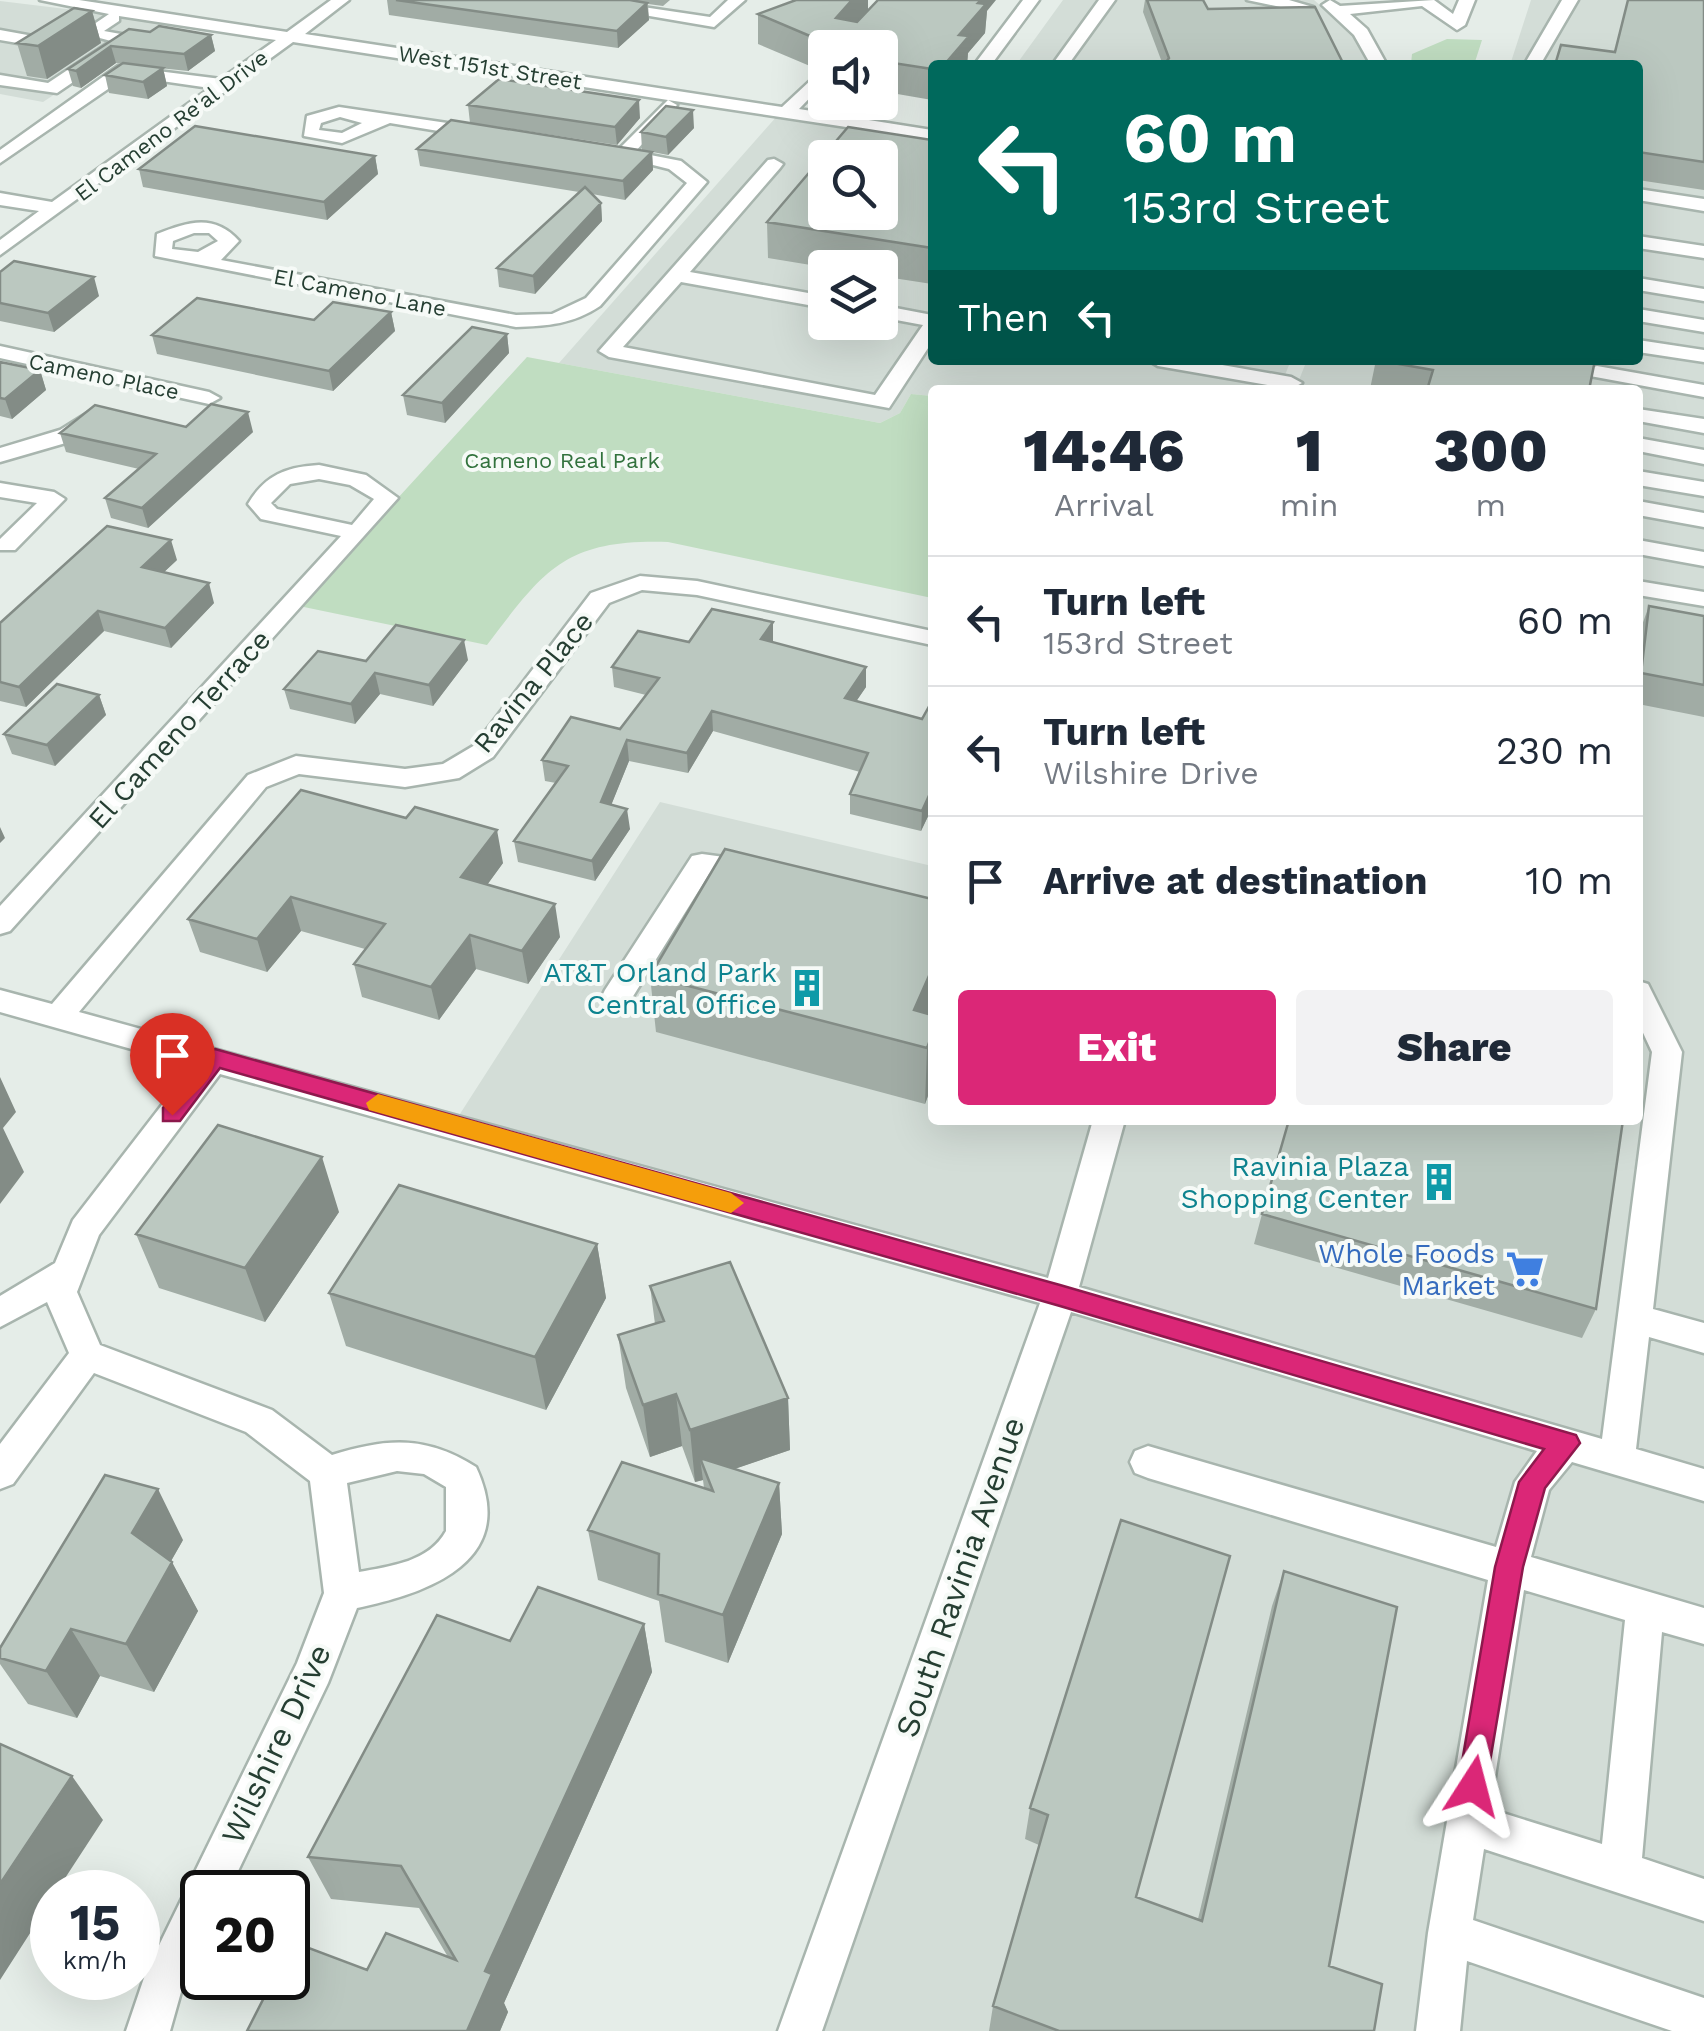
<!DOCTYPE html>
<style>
body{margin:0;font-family:"Work Sans",sans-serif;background:#f2f2f3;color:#1f2937;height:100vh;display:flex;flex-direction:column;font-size:38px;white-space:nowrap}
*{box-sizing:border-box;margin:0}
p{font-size:32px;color:#747a83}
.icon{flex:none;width:55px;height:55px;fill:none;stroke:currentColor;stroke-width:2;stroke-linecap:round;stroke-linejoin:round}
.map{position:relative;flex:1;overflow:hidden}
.sheet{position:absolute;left:928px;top:385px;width:715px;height:740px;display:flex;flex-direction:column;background:#fff;border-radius:10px;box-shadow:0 10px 40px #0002}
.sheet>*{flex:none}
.hud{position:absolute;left:928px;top:60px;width:715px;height:305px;border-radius:10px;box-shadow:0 10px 40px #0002;background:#00695c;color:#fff;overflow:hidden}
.controls{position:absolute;left:808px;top:30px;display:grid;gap:20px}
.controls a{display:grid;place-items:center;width:90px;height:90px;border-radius:10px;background:#fff;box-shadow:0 10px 40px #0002;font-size:50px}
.speed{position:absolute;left:30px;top:1870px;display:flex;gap:20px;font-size:50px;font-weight:700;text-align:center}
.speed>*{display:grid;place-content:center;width:130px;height:130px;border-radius:50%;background:#fff;box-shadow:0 10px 40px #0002;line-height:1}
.speed small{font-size:25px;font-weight:400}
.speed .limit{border:5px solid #111;border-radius:15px;background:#fff;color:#111}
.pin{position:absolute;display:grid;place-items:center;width:85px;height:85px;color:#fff;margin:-102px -42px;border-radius:50% 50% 50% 0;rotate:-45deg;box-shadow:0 0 10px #0007}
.pin .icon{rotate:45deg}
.me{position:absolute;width:110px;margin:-55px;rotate:9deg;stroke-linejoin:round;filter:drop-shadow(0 0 8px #0008)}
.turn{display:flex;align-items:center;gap:35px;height:210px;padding:0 30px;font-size:45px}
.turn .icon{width:130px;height:130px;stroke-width:2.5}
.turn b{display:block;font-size:70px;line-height:85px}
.then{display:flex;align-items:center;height:95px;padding:0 30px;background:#0003;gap:20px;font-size:38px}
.eta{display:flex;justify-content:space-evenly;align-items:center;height:170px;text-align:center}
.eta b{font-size:60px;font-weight:800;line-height:70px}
.cta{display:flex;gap:20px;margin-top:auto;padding:20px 30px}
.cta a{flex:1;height:115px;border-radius:10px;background:#db2777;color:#fff;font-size:40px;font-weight:800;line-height:115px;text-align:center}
.cta a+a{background:#f2f2f3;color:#1f2937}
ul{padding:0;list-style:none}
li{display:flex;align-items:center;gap:30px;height:130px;padding:0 30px;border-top:2px solid #e0e1e3}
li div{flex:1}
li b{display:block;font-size:38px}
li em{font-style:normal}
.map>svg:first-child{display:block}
.built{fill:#d3ddd7;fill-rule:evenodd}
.green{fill:#c0ddc1}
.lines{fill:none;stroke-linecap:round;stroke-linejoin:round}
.minor-casing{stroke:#a8b5ae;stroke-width:5}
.minor{fill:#fff;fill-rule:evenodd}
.wall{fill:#a1aca5}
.shaded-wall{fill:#838c86}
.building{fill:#bbc8c0;stroke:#838c86;stroke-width:2.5;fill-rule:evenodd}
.route{fill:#db2777;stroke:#8e194d;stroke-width:2.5}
.slow{fill:#f59e0b}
.labels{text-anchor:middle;stroke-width:8;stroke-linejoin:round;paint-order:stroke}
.far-street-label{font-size:22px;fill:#253e32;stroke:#f6faf7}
.far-park-label{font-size:22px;fill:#32723d;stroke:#f6faf7}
.street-label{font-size:28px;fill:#253e32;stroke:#f6faf7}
.culture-label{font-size:28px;fill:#0d838f;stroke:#f6faf7;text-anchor:end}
.shop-label{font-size:28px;fill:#366cbe;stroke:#f6faf7;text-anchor:end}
.near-street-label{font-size:32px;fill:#253e32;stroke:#f6faf7}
</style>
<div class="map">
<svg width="1704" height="2031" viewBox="0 0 1704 2031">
<rect width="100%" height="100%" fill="#e5ede8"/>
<path class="built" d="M1063,0h251l36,31 20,34h-354z
M1531,0h173v248l-66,-10v-173h-128z
M0,1l165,20 -122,81 -43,-8z
M778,115l154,23v222h359l-12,30h-347v6l-21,-2 -11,19 -20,10 -321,-60zM825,158h55v54h-55zM825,268h55v54h-55z
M1638,247l66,11v1217l-633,-185 47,-170h520v-730h-343l12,-30h331z
M660,802l272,64v254h165l-48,160 -591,-163z
M1072,1312l632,187v532h-880z"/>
<path class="green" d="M1447,39l35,1 -8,25 -63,-1 1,-10z
M527,357l353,66 20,-10 11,-19 21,2v202l-264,-56c-103,-3 -123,27 -181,103l-188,-39z"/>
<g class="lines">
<g class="minor-casing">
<path id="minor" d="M40,0h39l208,32 44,-32h18l-44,34 477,73 43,-40v15l-26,27 133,21v10l-264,-40 9,5 -42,47 46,9 26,21 -107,124c-27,18 -52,20 -84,21l-361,-71 2,-22c31,-12 57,-21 82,7l-18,19 295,55 36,-1 34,-16 101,-115 -18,-14 -56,-14 55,-55 -375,-58 -293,213v-15l39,-29 -39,-6v-12l52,9 158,-114 -83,-12 -127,87v-13l118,-84 103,13 55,-39 -157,-24v5l-15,10 28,5v6l-75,51 -57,-8v-10l48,8 63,-42 -30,-8 28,-19zM194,233h15l9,8 -20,11 -26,-3 1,-8z
M556,0h40l114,17 18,-17h17l-31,27z
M1023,0h16l-48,65h-17z
M1099,0h16l-47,65h-16z
M1247,0h42l24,7 -8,5z
M1330,0l10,6 94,-6 19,14 6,-14h16l-10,25 -8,5 -35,-24 -72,8 17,15 20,36h-16l-17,-30 -32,-30z
M1562,0h16l-38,65h-16z
M0,30l44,8 14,-7 8,5 -19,12 -47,-8z
M339,107l142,21 9,5 -9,5 -91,-15 -48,20 -38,-7 3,-20zM340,117l22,6 -20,10 -23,-3 2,-7z
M774,159l9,5 -3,4 -90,104 135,24v12l-144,-26 -58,65 252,48 48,-70 -43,-8v-12l52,10v27l-43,66 -280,-51 -10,-6 169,-191z
M1638,189l66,10v12l-66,-11z
M1638,236l66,10v12l-66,-10z
M1638,278l66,11v12l-66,-11z
M1638,309l66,11v12l-66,-11z
M1638,340l66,10v12l-66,-10z
M0,346l209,46 11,6 -11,6 -209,-46z
M1148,360h46l97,17 11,6 -11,6 -133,-23z
M1597,366l107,19v12l-114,-21v-8z
M1638,409l66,10v14l-66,-12z
M92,410l11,6 -27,24 -76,22v-14l60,-18z
M1638,438l66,12v14l-66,-13z
M319,465l47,10 32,23 -388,433 -10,3v-28l341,-370 -80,-17 -13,-15c17,-29 38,-37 71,-39zM319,479l31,6 24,14 -22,26 -75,-16 -6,-6 19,-19z
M1638,471l66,11v14l-66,-11z
M0,483l54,9 11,7 -50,51h-15v-11l37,-36 -37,-6z
M1638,501l66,12v14l-66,-12z
M1638,540l66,12v14l-66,-12z
M640,576l57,5 235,50v14l-235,-50 -55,-5 -33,13 -116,154 -34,21 -54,9 -106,-13 -33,13 -187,225 969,266 45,-158h32l-46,167 523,152 50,-387 -14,-30v-41l10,3 34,68 -29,257 51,14v30l-55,-16 -13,112 68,20v32l-132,-39 -23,28 -18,67 173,51v36l-42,-12 -20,226 62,21v42l-220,-72 -11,71 231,78v33h-32l-205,-70 -7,70h-44l12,-98 60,-353 -340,-102 -13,-5 -5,-11 5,-11 13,-5 348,101 19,-65 22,-31 -466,-139 -249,719h-44l262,-728 -820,-229 -121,161 -22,57 23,53 172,65 60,45c54,-17 94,-20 144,12 44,94 -47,126 -119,141l-29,75 -100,209h-26v55l-21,45 -11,39h-44l20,-59 151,-309 27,-70 -14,-112 -64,-49 -152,-59 -81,111 -13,5v-45l69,-91 -22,-51 -47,25v-31l55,-33 18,-43 119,-154 -192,-54v-22l52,14 196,-229 48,-19 109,13 38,-5 32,-19 116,-152zM397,1471l27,3 22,13v44c-17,31 -55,35 -87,41l-12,-89zM1524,1590l101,30 -23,224 -112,-35z
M1638,581l66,11v14l-66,-11z
M702,854l52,7 14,10 -14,10 -45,-7 -82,132h-22l-4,-8 4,-8 87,-134z"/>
</g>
<use href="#minor" class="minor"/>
</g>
<path class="wall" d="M387,0h283l-7,6 -15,-2 1,16 -31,28 -229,-33z
M1145,0h58l5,9 136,56h-181l-20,-53z
M1704,0v190l-66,-10v-115l-24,-13z
M92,11l9,32 -54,36 -20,-3 -10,-33z
M868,11h119l-2,22 -17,20 -1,12h-35v35l-52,-9v-43h-55v18l-8,3 -59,-25v-30z
M129,29l21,3 61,3 4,16 -27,20 -29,-3h4l4,18 -19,13 -39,-6 -4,-18 17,-11 -6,-1 -35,25 -8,-2 -5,-17z
M468,105l172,13 -23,27 -131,-20 166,27 1,18 -28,30 -33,-6 9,9 1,18 -67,73 -36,-7 -2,-19 82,-76 -159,-26 -3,-17 53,-26z
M694,128l-26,27 -26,-5 -1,-18z
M932,140v144l-52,-8v-8h-51l-61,-10 -1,-36z
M375,156l3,18 -51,46 -184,-33 -4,-18z
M0,272l99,24 -45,36 -54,-11z
M391,312l4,19 -62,60 -176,-37 -5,-19z
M507,334l2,19 -64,70 -38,-8 -4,-20z
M1376,360l213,30h-213l-6,-1z
M0,362l40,8 6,20 -34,29 -12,-3z
M186,427l67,5 -105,96 -37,-10 -6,-20 34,-29 -73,-17 -6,-19z
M177,560l-13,12 50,31 -43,45 -67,-17 -78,76 -26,-6v-78z
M1649,606l55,10v101l-66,-13v-68z
M773,622v20l93,25v20l-10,14 66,18 10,-18v107l-11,23 -71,-17v-20l10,-22 -147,-41 -25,42 -59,-12 -18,44 19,24 -35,52 -77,-19 -4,-21 42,-58 -11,-2 -3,-21 78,-31 26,-34 -32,-8 -2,-20 77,-25z
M468,660l-35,46 -53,-12 -25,30 -65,-15 -6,-20 82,-28z
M99,695l7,20 -51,51 -43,-12 -8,-20z
M301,790l202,73 -16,22 73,52 -32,47 -52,-15 -37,51 -77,-23 -8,-33 11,-15 -64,-18 -34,41 -67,-20 -12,-33z
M932,899v186l-7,19 -269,-72 -6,-56z
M339,1212l-74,110 -106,-34 -23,-54z
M1262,1214l334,95 -14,29 -328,-94z
M597,1244l9,54 -60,112 -200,-64 -17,-53z
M650,1286l138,112 2,52 -56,19 45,14 3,51 -54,129 -63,-21 -6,-41 -61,-21 -10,-50 116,-42 -1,-8 -8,2 -13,-36 -32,11 -24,-69 -8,-53 37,-11z
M1121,1520l15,377 62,22 74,-313 12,-35 45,395 45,65h-385l4,-25 46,-161 -14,-6 5,-31z
M183,1540l-12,21 27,50 -44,81 -54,-16 -23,42 -49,-14 -28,-40v-16z
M644,1624l8,48 -148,331 4,9 -8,19h-253l120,-61 81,-13 -29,-49 -88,-9 -23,-42 202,-216z"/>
<path class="shaded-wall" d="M852,0h16v12l-32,36v-30z
M979,0h17l-9,11 -2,22 -17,20 -1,12h-23z
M647,3l2,17 -31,28 -1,-17z
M92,11l9,32 -54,36 -9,-33z
M827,34l1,14h-3v18l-8,3v-30z
M211,35l4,16 -27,20 -4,-17z
M111,46l5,17 -35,25 -5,-17z
M163,68l4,18 -19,13 -5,-17z
M639,100l1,18 -23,27 -2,-18z
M693,110l1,18 -26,27 -2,-18z
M652,152l1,18 -28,30 -2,-19z
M375,156l3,18 -51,46 -3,-18z
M601,203l1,18 -67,73 -2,-18z
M94,277l5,19 -45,36 -6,-19z
M391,312l4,19 -62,60 -4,-20z
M507,334l2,19 -64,70 -3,-20z
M40,370l6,20 -34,29 -7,-20z
M248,412l5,20 -105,96 -6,-20z
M171,540l6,20 -29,27 -6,-20z
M209,583l5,20 -43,45 -6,-20z
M98,611l6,20 -78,76 -7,-20z
M773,622v20l-12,-3z
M464,640l4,20 -35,46 -4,-21z
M866,667v20l-21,31v-20z
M375,673l5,21 -25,30 -4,-20z
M99,695l7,20 -51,51 -8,-21z
M712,711l1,20 -25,42 -1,-20z
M627,740l2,21 -25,62 -3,-21z
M932,789v19l-11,23 1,-20z
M627,809l3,20 -35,52 -3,-20z
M0,827l5,11 -5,5z
M497,830l6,33 -35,48 -7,-34z
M291,897l10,34 -34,41 -10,-33z
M555,904l5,33 -32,47 -6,-33z
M470,935l6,34 -37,51 -8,-33z
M932,969v51l-18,-10z
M932,1035v50l-7,19 2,-56z
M0,1077l16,35 -13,16 21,44 -24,32z
M322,1157l17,55 -74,110 -20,-54z
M597,1244l9,54 -60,112 -11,-53z
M676,1394l6,52 -32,11 -7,-52z
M788,1398l2,52 -82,28 -8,-20 3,22 -8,2 -5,-52z
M779,1483l3,51 -54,129 -5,-48z
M158,1489l25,51 -24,42 -27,-49z
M172,1562l26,49 -44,81 -28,-48z
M644,1624l8,48 -148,331 4,9 -8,19h-33l18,-60z
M71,1629l29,47 -23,42 -31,-47z
M72,1776l31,44 -47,72h-4v7l-52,81v-96z"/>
<path class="building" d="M396,0h234l17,3 -30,28z
M796,0h56l-16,18 21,4 21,-22h103l-3,3 8,1 -27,31 10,1 -25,29h-12v4l-52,-8v-13h-47l2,-2 -7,-2 -1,-10 -10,5 -59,-25z
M1147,0h56l5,9 107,-2 29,58h-180l5,-7z
M1628,0h76v162l-66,-10v-87h-83l6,-20 54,7z
M74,8l18,3 -54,35 -21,-3z
M159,26l52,9 -27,19 -73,-8 -35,25 -8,-2 61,-40 21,3z
M123,63l40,5 -20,14 -38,-7z
M499,79l140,21 -24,27 -147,-22z
M666,106l27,4 -27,27 -25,-5z
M451,120l201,32 -29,29 -206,-32z
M195,126l180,30 -51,46 -185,-33z
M848,127l84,13v108l-165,-26zM825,158h55v54h-55z
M585,187l16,16 -68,73 -36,-8z
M14,261l80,16 -46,36 -48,-10v-31z
M197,298l117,22 19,-18 58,10 -62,59 -177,-36z
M472,327l35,7 -65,69 -39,-8z
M1376,360h219l-6,30h-162l6,-20z
M0,362l40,8 -35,29 -5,-1z
M211,404l37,8 -106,96 -37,-10 51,-44 -96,-21 35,-28 91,22z
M107,526l64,14 -29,27 67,16 -44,45 -67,-17 -79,76 -19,-5v-59z
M1649,606l55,10v69l-63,-12z
M712,609l61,13 -12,17 105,28 -21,31 77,21 10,-18v88l-10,22 -72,-17 18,-41 -156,-42 -25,42 -60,-13 -26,62 26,7 -35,52 -78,-20 54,-75 -26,-6 29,-43 49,12 39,-51 -47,-11 26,-36 51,11z
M396,625l68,15 -35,45 -54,-12 -24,31 -67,-15 34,-38 48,10z
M57,684l42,11 -52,50 -43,-11z
M301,790l105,28 9,-11 82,23 -36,47 94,27 -33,47 -52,-16 -39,52 -77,-23 31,-40 -94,-27 -34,42 -69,-20z
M725,849l207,50v70l-18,41 18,5v20l-5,13 -277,-72z
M1289,1120h334l-27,189 -334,-95z
M218,1125l104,32 -77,111 -109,-34z
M399,1185l198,59 -62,113 -206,-64z
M730,1262l58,136 -98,32 -14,-36 -33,11 -25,-70 46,-14 -14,-35z
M700,1458l79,25 -56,132 -65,-21 1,-40 -71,-24 34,-68 91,29z
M105,1475l53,14 -26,44 40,29 -46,82 -55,-15 -25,42 -46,-13v-10z
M1121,1520l109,36 -94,341 66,24 82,-350 113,36 -68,359 53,18 -8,47h-315l-66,-25 55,-191 -18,-7z
M538,1587l106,37 -159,347 7,3 -25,57h-220l27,-53h14v-26l5,-10 74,28 19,-37 70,27 -55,-94 -93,-9 129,-242 73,26z
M0,1744l72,32 -72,108z"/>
<path class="route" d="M215,1049l845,236 516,150 4,8 -35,45 -22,79 -39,230 -11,4 -11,-4 -4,-11 37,-219 24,-85 25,-33 -484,-143 -840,-238 -40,53h-17v-13l44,-56z"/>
<path class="slow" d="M378,1094l353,99 13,10 -13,10 -362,-103 -3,-7z"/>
<defs>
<g id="building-bare" transform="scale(3)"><path d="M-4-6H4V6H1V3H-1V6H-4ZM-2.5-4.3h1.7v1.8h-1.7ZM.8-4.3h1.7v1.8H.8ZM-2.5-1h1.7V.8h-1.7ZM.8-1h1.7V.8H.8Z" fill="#0f9aa8" stroke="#f6faf7" stroke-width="2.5" paint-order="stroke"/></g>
<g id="supermarket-bare" transform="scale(3)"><path d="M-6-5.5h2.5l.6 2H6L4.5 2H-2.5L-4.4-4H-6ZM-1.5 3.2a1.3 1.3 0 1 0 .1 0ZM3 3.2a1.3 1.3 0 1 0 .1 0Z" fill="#3f7fe0" stroke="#f6faf7" stroke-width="2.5" paint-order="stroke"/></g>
</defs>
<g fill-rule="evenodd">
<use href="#building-bare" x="807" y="988"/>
<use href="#building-bare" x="1439" y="1182"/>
<use href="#supermarket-bare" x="1525" y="1269"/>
</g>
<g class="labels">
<g class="far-street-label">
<text transform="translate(490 67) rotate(9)" y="8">West 151st Street</text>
<text transform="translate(171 125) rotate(-37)" y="8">El Cameno Re'al Drive</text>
<text transform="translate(360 292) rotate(11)" y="8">El Cameno Lane</text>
<text transform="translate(104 376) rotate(12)" y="8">Cameno Place</text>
</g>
<g class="far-park-label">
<text x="562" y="468">Cameno Real Park</text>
</g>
<g class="street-label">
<text transform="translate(533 682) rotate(-51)" y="10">Ravina Place</text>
<text transform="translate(179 729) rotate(-48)" y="10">El Cameno Terrace</text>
</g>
<g class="culture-label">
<text x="777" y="982">AT&amp;T Orland Park<tspan x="777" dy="32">Central Office</tspan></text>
<text x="1409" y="1176">Ravinia Plaza<tspan x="1409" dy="32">Shopping Center</tspan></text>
</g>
<g class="shop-label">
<text x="1495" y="1263">Whole Foods<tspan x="1495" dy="32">Market</tspan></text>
</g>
<g class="near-street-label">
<text transform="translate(960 1577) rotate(-71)" y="11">South Ravinia Avenue</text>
<text transform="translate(276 1744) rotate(-65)" y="11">Wilshire Drive</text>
</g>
</g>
</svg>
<div class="controls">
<a><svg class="icon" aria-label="sound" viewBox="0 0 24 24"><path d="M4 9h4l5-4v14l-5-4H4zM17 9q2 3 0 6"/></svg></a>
<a><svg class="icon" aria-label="search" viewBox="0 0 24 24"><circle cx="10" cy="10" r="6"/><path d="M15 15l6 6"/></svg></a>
<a><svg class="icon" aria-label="layers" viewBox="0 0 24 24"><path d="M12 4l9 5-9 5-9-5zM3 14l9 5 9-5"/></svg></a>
</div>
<div class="speed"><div>15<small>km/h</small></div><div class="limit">20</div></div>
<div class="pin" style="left:172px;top:1115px;background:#d93025"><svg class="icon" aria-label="arrive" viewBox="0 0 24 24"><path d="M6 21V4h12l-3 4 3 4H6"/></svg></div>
<svg class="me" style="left:1473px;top:1786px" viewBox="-20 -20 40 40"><path d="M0-17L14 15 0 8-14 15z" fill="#db2777" stroke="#fff" stroke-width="4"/></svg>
<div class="hud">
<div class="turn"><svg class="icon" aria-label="left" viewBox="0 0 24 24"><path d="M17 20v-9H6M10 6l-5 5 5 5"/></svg><div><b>60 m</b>153rd Street</div></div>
<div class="then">Then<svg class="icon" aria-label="left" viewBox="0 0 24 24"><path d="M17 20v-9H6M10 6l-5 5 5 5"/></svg></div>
</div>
<section class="sheet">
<div class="eta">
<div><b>14:46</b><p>Arrival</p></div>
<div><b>1</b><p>min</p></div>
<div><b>300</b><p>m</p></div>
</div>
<ul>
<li><svg class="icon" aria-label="left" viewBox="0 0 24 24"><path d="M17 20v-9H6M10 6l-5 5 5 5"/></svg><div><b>Turn left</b><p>153rd Street</p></div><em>60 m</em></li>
<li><svg class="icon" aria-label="left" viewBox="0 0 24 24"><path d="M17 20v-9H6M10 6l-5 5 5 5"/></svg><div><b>Turn left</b><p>Wilshire Drive</p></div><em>230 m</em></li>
<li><svg class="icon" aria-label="arrive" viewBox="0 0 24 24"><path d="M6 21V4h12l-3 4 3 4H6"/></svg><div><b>Arrive at destination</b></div><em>10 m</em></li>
</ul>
<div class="cta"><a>Exit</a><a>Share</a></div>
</section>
</div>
